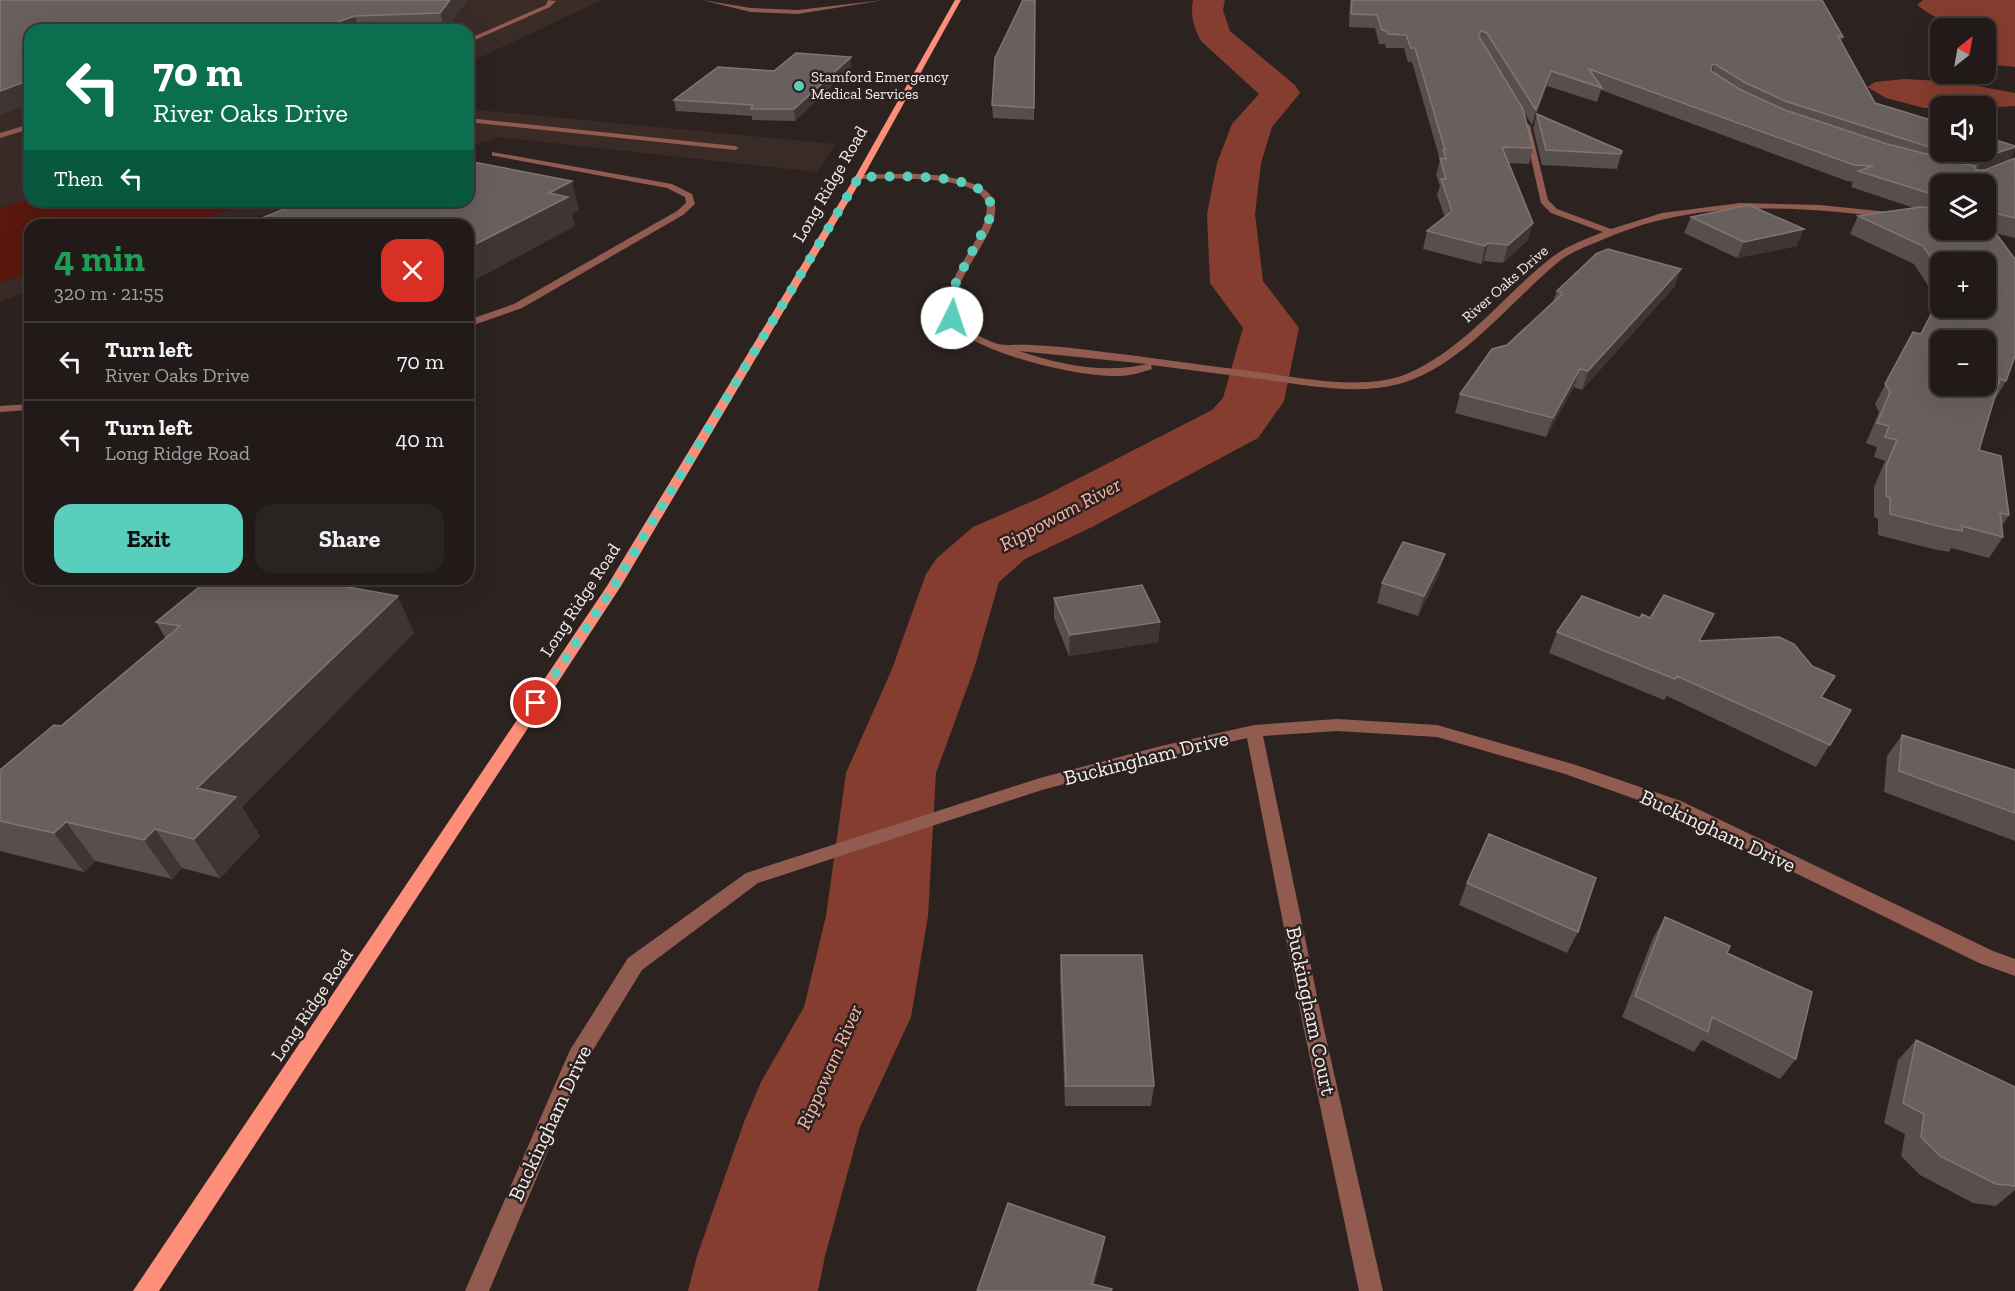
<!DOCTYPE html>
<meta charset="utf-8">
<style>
body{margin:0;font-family:"Zilla Slab",serif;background:#292322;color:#f1f3f6;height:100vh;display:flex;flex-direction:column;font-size:22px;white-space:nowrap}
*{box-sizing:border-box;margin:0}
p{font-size:20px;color:#a2a1a2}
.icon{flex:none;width:33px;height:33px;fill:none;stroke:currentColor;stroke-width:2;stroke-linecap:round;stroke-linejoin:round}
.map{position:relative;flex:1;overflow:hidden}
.panel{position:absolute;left:24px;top:219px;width:450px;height:366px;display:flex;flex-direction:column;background:#211a19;border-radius:18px;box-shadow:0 6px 24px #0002,0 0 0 2px #3e3838}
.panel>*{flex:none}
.top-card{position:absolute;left:24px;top:24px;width:450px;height:183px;border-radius:18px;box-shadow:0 6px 24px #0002,0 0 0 2px #3e3838;background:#0b6e4f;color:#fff;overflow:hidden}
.needle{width:39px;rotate:31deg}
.buttons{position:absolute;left:1930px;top:18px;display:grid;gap:12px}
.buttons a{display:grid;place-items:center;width:66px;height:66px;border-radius:12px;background:#211a19;box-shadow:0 6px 24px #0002,0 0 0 2px #3e3838;font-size:30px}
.pin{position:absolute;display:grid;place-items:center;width:51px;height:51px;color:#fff;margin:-26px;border:3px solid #fff;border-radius:50%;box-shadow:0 2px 6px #0007}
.me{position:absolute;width:66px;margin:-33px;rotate:4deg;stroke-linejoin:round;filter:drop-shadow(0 0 4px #0008)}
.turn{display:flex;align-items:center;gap:21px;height:126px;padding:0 30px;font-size:27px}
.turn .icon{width:78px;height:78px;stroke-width:2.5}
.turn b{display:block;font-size:42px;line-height:51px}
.then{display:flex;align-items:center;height:57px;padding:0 30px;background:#0003;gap:12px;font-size:22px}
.round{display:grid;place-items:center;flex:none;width:63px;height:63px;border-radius:18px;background:#292322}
.overview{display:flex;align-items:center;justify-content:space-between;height:102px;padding:0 30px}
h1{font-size:36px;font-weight:800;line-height:45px;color:#1e9e55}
.primary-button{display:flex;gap:12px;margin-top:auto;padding:12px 30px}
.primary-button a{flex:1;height:69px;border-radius:18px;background:#5acebd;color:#111;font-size:24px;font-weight:800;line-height:69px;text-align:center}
.primary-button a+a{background:#292322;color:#f1f3f6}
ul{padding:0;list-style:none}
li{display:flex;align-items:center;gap:18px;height:78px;padding:0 30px;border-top:2px solid #3e3838}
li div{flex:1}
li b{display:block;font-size:22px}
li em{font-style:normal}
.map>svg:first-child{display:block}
.built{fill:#3a2b27}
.green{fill:#5a180d}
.water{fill:#853d2f}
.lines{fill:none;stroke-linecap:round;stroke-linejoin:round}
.river{fill:#853d2f;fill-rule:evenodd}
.minor{fill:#915b50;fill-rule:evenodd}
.major{fill:#fd8e79;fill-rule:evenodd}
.wall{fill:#584f4d;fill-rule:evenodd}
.shaded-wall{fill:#3f3634}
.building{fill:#69605e;stroke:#7f7675;stroke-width:1.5;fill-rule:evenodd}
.route{stroke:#5acebd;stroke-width:10;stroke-dasharray:0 18}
.poi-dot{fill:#5acebd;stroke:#2c2321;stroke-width:2}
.labels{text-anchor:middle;stroke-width:5;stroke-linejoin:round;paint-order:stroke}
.far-poi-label{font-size:15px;fill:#f5eeed;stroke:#2c2321;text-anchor:start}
.far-street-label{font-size:15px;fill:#f5eeed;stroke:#2c2321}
.street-label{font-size:18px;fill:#f5eeed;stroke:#2c2321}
.water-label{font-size:20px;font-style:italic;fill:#f9b7a9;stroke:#2c2321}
.near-street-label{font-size:21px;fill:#f5eeed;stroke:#2c2321}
</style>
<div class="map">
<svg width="2015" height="1291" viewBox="0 0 2015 1291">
<rect width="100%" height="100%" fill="#2c2321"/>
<path class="built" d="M0,0h602l-134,63v-33h-438v171h275l-73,24h-202v66l-30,10z
M468,109l368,35 -19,28 -318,-35 -31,10z"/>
<path class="green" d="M30,199v2h228l-76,24h-152v48l-30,10v-75z"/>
<path class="water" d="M1923,0h92v67l-29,-3v-36c-28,0 -47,-6 -69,-23z
M1905,79l51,3 59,11v13l-29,2h-62l-38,-10 -19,-11 8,-5z"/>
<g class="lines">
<path class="river" d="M1193,0h32l-2,10 7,21 65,54 5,8 -28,34 -11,36 -6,51 8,67 36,47 -15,73 -26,37 -166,89 -67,32 -26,23 -25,87 -38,104 -8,143 -17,101 -51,110 -35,129 -7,35h-130l9,-35 47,-134 17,-40 43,-75 22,-91 20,-143 46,-104 34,-95 11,-16 36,-31 69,-30 170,-87 11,-12 20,-70 -33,-45 -3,-69 10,-51 15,-39 27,-30 -57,-52c-8,-12 -12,-28 -9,-42z"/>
<path class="minor" d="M548,0l8,1 -6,6 -82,36v-4l78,-34z
M702,0l49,8 47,2 86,-10 -86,14 -47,-2z
M468,118l267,28 4,2 -4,2 -267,-28z
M1523,123l7,2 18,75 9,9 54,20 51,-16 78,-10 80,2 78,8 4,3 -4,3c-99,-13 -200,-21 -294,20 -16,7 -35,13 -48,25 -47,39 -96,104 -157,120 -42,11 -89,2 -131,-4 -39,-5 -78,-10 -117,-15l1,4c-10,3 -21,7 -32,7 -39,2 -140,-22 -167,-50 -4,-5 -6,-12 -8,-17 3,-27 19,-48 32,-71 5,-10 12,-24 9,-35 -9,-30 -102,-24 -127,-24l-4,-2 4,-2c36,-1 77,-5 112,8 72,25 -42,98 -10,138 7,10 26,20 37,23 10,2 24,0 34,1 22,1 43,3 64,6 52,6 103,14 155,20 47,6 115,22 160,1 55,-25 93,-77 140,-114 15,-12 35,-19 52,-26l-52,-19 -10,-10zM1019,351l128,13c-42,10 -87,1 -128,-13z
M30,124v5l-30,9v-5z
M492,152l180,32 20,10 3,10 -12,11 -161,93 -54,19v-7l46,-16 163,-93 9,-8 -1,-6 -18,-9 -172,-32h-3z
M30,404v6l-30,2v-6z
M1337,719l100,6 139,40 105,36 312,150 22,8v17l-36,-13 -310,-152 -104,-37 -128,-37 -100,-6 -74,5 59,284 61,271h-24l-57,-271 -55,-282 -86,20 -119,32 -284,93 -116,87 -57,93 -96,228h-24l105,-241 58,-92 118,-85 294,-95 121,-32 93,-21z"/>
<path class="major" d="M955,0h6l-98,177 -242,409 -462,705h-26l474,-705 248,-409z"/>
</g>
<path class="wall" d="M0,0h467l-22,30h-415v74l-30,10z
M1035,0l-1,120 -41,-2 -1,-13z
M1350,0h472l21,37 -2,4 34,62 66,20v29h45l24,8 5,-2v80l-20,-5 11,148 -12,20 -15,49 30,65 -7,11 1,11 -14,21 -38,-10 -2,4 -16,-3 -55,-14v-16l-4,-2v-30l11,-26 -11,-4 3,-10 -11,-4 13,-31 -4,-8 38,-72 7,2 18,-33 -24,-37 -64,-30 8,-18 56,-8 -63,-21 2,-5 -6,-1 -246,-91 -4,12 -50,-16 -15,39 -8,-13 9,36 -4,16 -20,-1 19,77 -25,23 -19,-2 -3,3 -58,-15 4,-18 18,-13 -8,-23 3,-9 -4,-11 4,-15 -28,-98h-4l-4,-14h-18l-1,-4h-6l-4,-16 -26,-1zM1941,184h45v46h-45zM1941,262l45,46h-45z
M851,57v10l-56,54 -43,-1v-4l-76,-5 -2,-11 100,-29z
M1537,114l85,37 -5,18 -75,-4 -9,-37z
M1691,217l106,29 -60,12 -53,-25z
M1675,286l-93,104 -8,-3 -28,50 -91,-24 5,-19 47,-49 46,-43 4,-11z
M1439,574l-21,42 -41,-13 5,-20z
M1054,598l106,24 -2,20 -89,14 -15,-38z
M1640,618l60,23 112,25 23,10 -13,21 29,13 -35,57 -149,-71 -3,4 -115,-47 8,-21z
M156,622l258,11 -172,174 18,29 -40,42 -38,-10 -10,11 -77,-18 -11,11 -84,-21v-81l61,-44 105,-87z
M1902,735l113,35v71l-131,-49 3,-36z
M1467,883l111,49 -11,21 -108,-48z
M1665,917l62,36 69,106 -16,20 -78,-39 -8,12 -72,-35 31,-79z
M1061,955l93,131 -3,20h-86l-5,-130z
M1916,1040l99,47v103l-19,16 -23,-3 -53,-28 -19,-19 4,-22 -21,-11 14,-63z"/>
<path class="shaded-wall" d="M450,0h17l-22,30 -5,-17z
M355,16l4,14h-44z
M851,57v10l-56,54 -1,-12z
M1715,64l-5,14 -3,1 5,-14z
M1551,71l-4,15 -15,39 4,-15z
M30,80v24l-30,10v-23z
M2015,147v4l-7,12 -34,11 8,-16z
M572,181l7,29 -7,4 3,12 -107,58v-36l81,-55z
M1533,223l-5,17 -25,23 5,-18z
M1804,229l-7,17 -60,12 7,-16z
M1488,243l-4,18 -3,3 4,-18z
M1681,269l-6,17 -93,104 6,-19z
M1580,369l-6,18 -28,50 7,-19z
M1445,554l-6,20 -21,42 6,-20z
M398,596l16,37 -172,174 18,29 -40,42 -26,-39 3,-51z
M1160,622l-2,20 -89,14 1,-21z
M66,822l29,39 -11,11 -30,-39z
M155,829l27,39 -10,11 -28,-39z
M1105,1237l-3,19 -9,35 -1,-7z"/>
<path class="building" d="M0,0h450l-10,13 -85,3 -40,14h-285v50l-30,11z
M1023,0h12l-1,108 -42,-3 3,-47z
M1352,0h470l21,37 -5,-1 37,67 66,20v26l-15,-3 -141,-45 -41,-19 -29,-18 -3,1 -1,6 28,18 46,21 102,34 88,22 1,4h9l30,-12v60l-29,-7v-27h-45v13l-83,-26 15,-5 -19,-1 -265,-96 13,19 -51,-17 -15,39 -49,-77 -6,-2 -3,4 45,74 10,39 -31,-1 31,76 -25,22 -20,-2 -3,3 -58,-15 25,-20 -11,-32h5l-6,-21 6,1 -3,-9h2l-30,-102h-4l-5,-13 -18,-1 -1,-3 -5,-1 -5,-15 -26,-1z
M796,53l55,4 -57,52h-43l2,-4 -79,-5 44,-33 56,4z
M1537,114l85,37 -1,3 -75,-4z
M1986,137l29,9v1l-33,11 -29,-6h33z
M468,161l104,20 -23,12 19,4 -100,51v-23h-224l60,-24h164z
M1749,205l55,24 -60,13 -53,-25z
M1920,207l21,2v21h45v-2l8,3 21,28v97l-9,25 -6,-2 -21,71 22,6 8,59 -9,-2 3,24 -41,-11v5l-16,-3 -56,-14v-16l-4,-2v-30l11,-26 -12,-3 4,-11 -12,-3 13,-31 -5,-8 28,-52 8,2 20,-39v13h45v-46h-45v10l-18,-26 -65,-30zM1941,340h45v46h-45z
M1608,249l73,20 -93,102 -8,-2 -27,49 -93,-24 32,-45 15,-4 56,-52 -6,-2 39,-37z
M1403,542l42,12 -21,42 -42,-13z
M209,579h94l95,17 -201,192 39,9 -42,42 -39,-10 -11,11 -78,-18 -12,11 -54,-12v-51l54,-45 7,1 119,-100 -24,-4z
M1142,585l18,37 -90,13 -16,-37z
M1664,595l50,19 -15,27 80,-4 15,7 18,22 23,10 -14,21 30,13 -21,35 -153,-69 -2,3 -118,-47 25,-36 58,22 2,-4 8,4z
M1902,735l113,35v43l-116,-42z
M1489,834l107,44 -18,54 -111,-49z
M1665,917l65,29 -3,7 85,39 -16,67 -84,-42 -4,15 -73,-36z
M1061,955h81l12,131h-88z
M1916,1040l99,47v99l-19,-2 -56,-28 -19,-19 3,-23 -21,-11z
M1008,1203l97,34 -13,47 20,5 -1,2h-134z"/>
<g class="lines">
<path class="route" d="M536,703l78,-117 245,-409c29,0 114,-6 129,21 5,7 3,14 1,22l-32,60 -6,15 1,23"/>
</g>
<circle class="poi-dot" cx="799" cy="86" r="6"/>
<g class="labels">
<g class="far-poi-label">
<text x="811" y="82">Stamford Emergency<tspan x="811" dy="17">Medical Services</tspan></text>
</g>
<g class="far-street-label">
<text transform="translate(1505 284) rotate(-41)" y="5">River Oaks Drive</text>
</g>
<g class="street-label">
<text transform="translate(830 184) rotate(-60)" y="6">Long Ridge Road</text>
<text transform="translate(580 600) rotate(-57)" y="6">Long Ridge Road</text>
<text transform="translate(312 1005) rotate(-56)" y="6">Long Ridge Road</text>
</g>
<g class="water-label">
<text transform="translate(1060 514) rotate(-28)" y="7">Rippowam River</text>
<text transform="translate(829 1067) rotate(-66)" y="7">Rippowam River</text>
</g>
<g class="near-street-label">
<text transform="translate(1146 758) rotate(-14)" y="7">Buckingham Drive</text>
<text transform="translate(1718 831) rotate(25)" y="7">Buckingham Drive</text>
<text transform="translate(1311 1011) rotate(78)" y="7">Buckingham Court</text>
<text transform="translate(550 1123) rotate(-65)" y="7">Buckingham Drive</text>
</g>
</g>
</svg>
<div class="buttons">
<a><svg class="needle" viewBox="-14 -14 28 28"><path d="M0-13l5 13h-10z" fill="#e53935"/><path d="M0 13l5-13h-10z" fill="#a2a1a2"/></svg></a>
<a><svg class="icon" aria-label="sound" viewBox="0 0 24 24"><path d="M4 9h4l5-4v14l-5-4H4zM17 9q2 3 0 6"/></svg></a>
<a><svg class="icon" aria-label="layers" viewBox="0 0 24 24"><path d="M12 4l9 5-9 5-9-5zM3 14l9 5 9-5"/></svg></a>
<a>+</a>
<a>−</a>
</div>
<div class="pin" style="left:536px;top:703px;background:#d93025"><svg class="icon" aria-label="arrive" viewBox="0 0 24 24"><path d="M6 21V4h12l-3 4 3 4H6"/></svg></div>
<svg class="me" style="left:952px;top:318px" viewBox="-20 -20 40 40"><circle r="19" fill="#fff"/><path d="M0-13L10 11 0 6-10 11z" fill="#5acebd"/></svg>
<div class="top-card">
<div class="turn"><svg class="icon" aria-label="left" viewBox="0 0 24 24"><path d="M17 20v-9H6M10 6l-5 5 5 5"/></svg><div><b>70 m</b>River Oaks Drive</div></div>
<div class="then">Then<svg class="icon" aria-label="left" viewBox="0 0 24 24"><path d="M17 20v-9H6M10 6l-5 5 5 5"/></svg></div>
</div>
<section class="panel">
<div class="overview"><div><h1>4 min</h1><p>320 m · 21:55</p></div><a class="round" style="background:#d93025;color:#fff"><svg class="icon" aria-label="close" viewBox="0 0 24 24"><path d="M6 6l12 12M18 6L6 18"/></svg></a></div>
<ul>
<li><svg class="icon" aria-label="left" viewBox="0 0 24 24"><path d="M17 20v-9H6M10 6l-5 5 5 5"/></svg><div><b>Turn left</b><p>River Oaks Drive</p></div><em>70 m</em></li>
<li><svg class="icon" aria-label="left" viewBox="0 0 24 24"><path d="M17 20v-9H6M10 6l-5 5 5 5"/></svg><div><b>Turn left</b><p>Long Ridge Road</p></div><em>40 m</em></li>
</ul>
<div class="primary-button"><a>Exit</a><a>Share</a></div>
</section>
</div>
